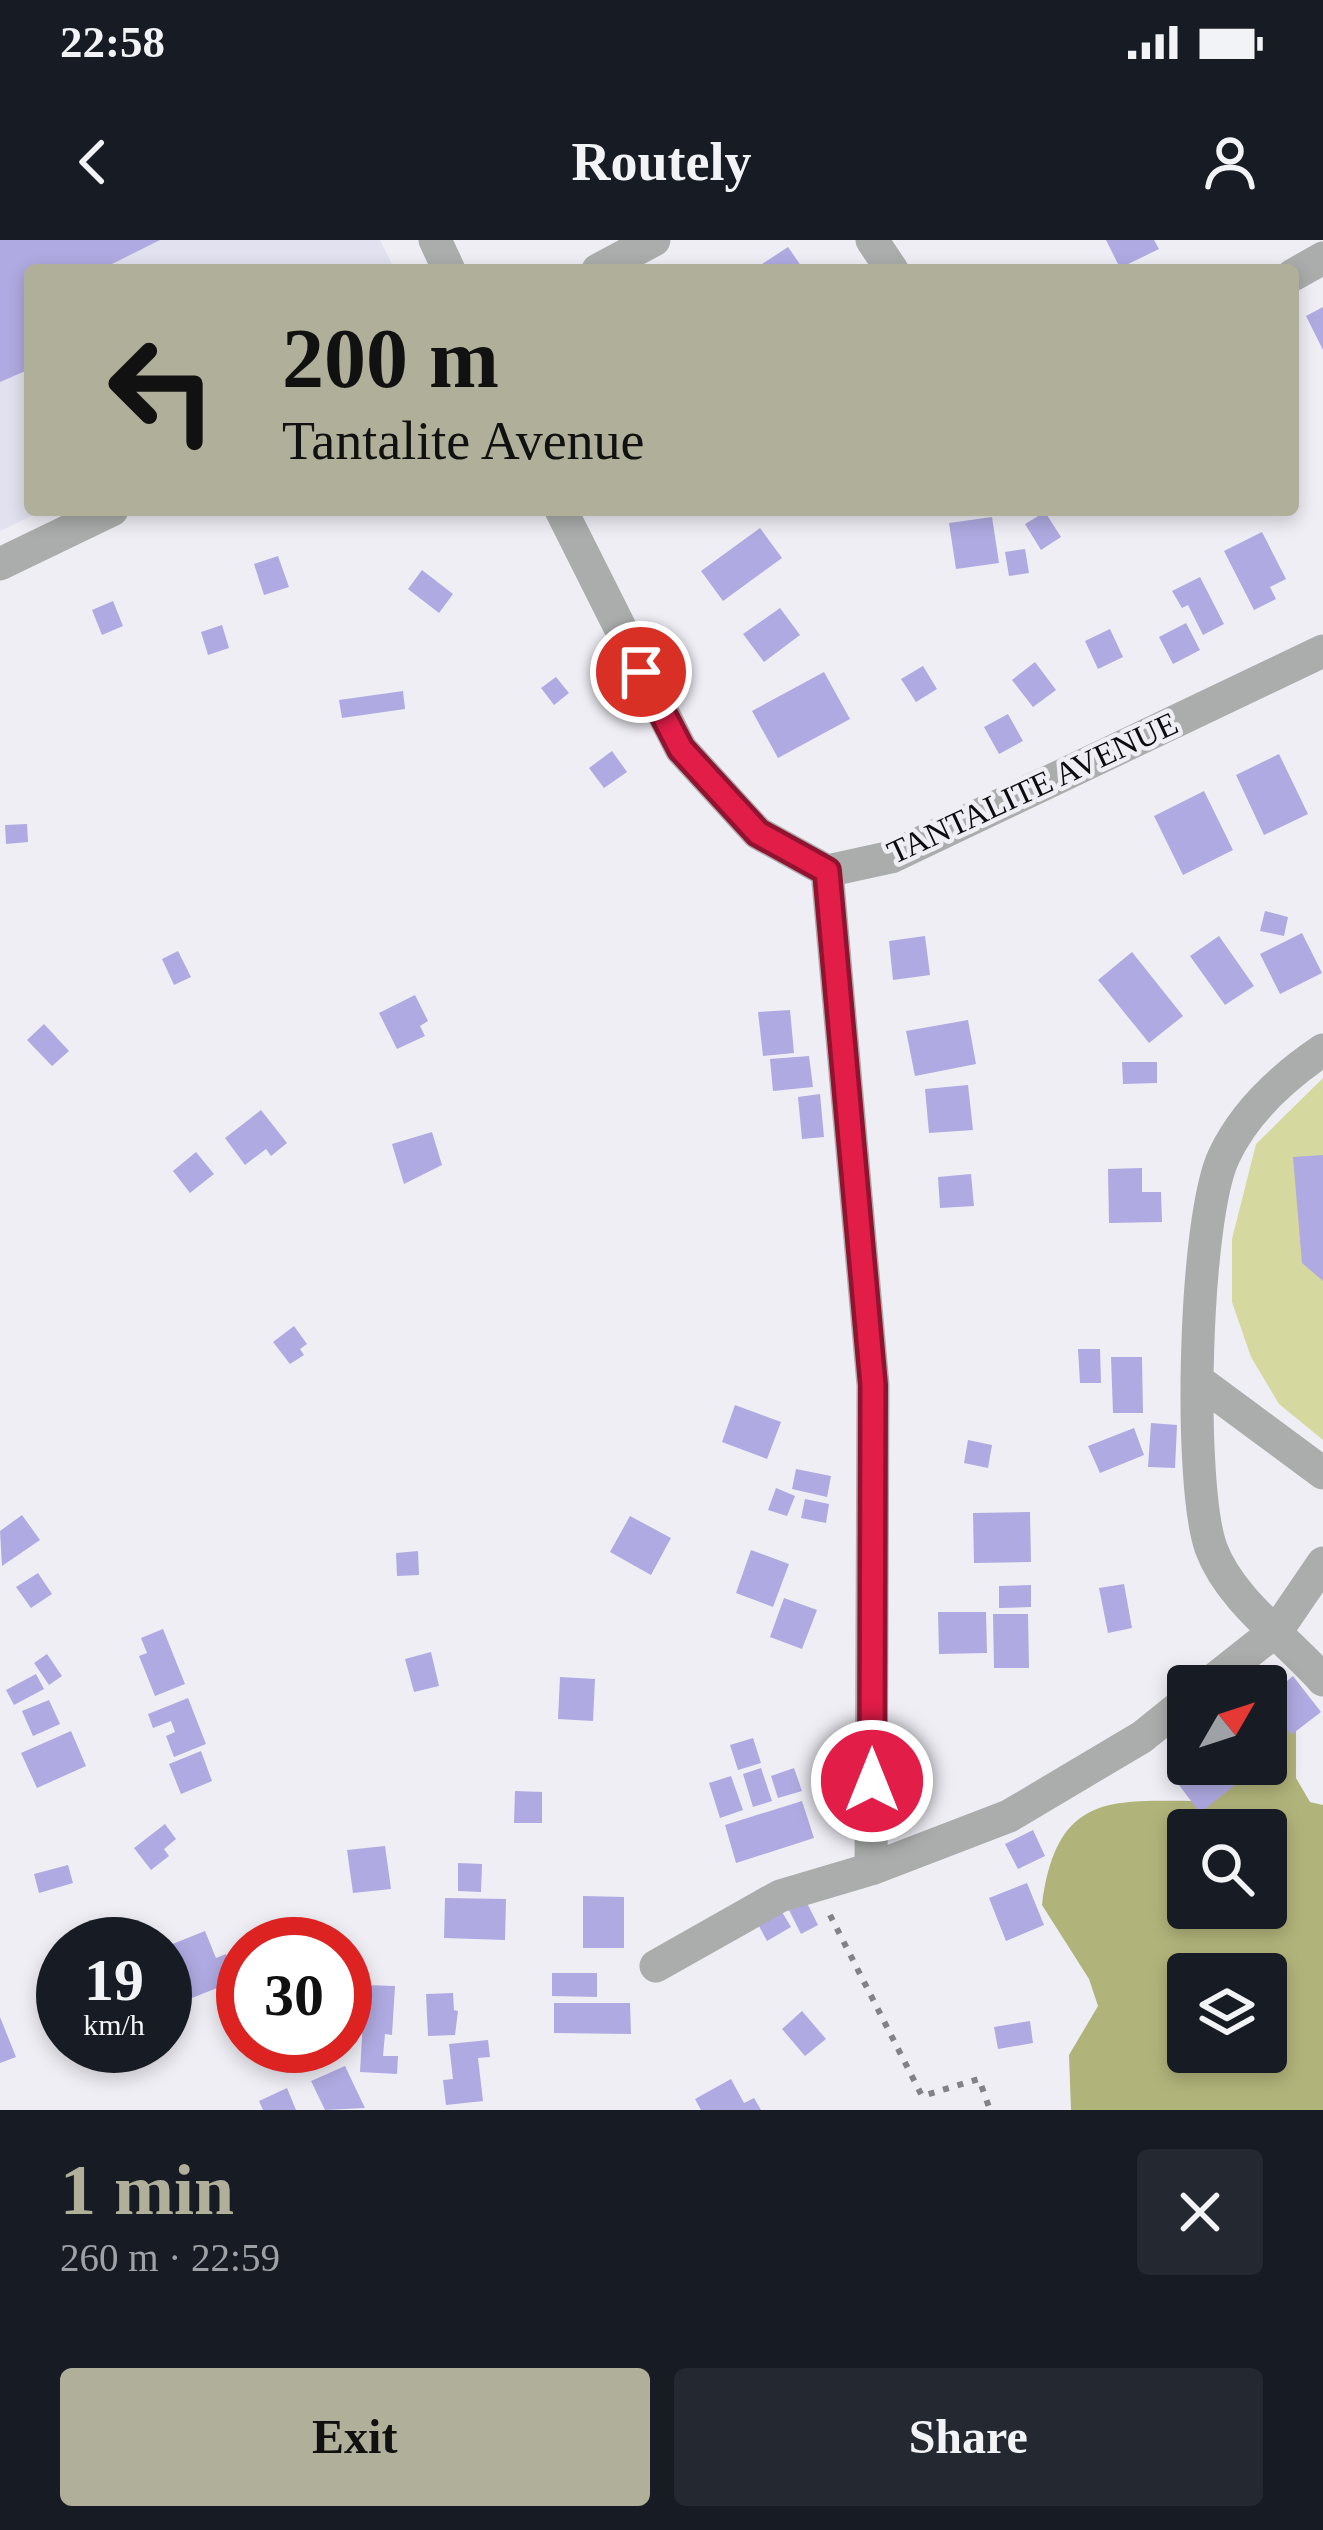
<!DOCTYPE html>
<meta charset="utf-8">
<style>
body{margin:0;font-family:Georgia,serif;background:#242831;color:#f1f3f6;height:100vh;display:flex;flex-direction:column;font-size:45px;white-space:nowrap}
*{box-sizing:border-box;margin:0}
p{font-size:39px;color:#9ea1a6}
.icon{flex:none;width:66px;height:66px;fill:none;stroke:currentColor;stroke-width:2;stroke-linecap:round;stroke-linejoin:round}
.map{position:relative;height:1870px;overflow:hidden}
.drawer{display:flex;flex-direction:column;background:#171b24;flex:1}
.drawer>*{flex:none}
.top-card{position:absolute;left:24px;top:24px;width:1275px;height:252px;border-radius:12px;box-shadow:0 6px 18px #0003;background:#b0af99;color:#111;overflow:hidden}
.needle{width:78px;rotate:51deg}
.controls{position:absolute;left:1167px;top:1425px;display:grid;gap:24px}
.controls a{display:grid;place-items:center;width:120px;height:120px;border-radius:12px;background:#171b24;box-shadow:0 6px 18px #0003;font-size:60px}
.speed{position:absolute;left:36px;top:1677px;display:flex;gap:24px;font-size:60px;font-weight:700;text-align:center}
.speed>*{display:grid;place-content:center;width:156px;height:156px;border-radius:50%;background:#171b24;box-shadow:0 6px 18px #0003;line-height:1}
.speed small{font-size:30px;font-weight:400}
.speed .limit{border:18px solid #d22;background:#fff;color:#111}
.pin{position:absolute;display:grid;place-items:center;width:102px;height:102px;color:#fff;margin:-51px;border:6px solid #fff;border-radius:50%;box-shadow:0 3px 12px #0007}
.me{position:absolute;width:132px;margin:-66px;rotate:0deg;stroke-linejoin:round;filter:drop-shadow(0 0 9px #0008)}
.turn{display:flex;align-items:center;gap:42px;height:252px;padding:0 60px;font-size:54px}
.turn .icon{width:156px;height:156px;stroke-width:2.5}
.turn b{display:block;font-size:84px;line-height:102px}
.round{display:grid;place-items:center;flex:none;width:126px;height:126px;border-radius:12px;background:#242831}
.headline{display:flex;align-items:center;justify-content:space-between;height:204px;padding:0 60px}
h1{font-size:72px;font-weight:600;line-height:90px;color:#b0af99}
.cta{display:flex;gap:24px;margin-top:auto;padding:24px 60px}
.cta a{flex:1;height:138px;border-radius:12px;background:#b0af99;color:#111;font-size:48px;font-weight:600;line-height:138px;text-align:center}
.cta a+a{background:#242831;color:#f1f3f6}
.status{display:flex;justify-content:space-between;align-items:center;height:84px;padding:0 60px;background:#171b24;direction:ltr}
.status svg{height:33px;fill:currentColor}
header{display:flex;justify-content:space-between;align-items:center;height:156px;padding:0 60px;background:#171b24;font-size:54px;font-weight:600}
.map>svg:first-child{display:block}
.built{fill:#e2e1ef}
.green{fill:#d6d99f}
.forest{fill:#b1b47a;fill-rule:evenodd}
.building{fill:#afaae1}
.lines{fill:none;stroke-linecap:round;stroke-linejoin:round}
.path{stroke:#828186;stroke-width:6;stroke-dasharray:6 9;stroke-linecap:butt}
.street{stroke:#aaadac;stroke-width:33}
.route-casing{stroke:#92132f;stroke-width:30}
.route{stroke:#e11d48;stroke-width:21}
.labels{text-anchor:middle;stroke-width:9;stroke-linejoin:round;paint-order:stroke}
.street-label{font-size:33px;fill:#0c0c0e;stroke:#efeef5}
</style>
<div class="status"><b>22:58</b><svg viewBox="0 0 49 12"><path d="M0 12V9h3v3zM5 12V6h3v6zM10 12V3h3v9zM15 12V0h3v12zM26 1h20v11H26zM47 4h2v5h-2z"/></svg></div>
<header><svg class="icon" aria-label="back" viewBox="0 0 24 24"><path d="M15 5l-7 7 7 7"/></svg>Routely<svg class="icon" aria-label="person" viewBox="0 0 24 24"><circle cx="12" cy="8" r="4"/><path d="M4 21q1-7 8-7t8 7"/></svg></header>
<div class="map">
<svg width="1323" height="1870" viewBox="0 0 1323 1870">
<rect width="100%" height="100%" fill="#efeef5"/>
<path class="built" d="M0,0h380l15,30h-365v240h14l-44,21z"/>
<path class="green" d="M1323,838v362l-44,-36 -28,-47 -19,-55v-63l24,-95z"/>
<path class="forest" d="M1273,1457l23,23v58l14,24 13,3v305h-252l-2,-55 29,-49 -9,-27 -47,-74c15,-118 75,-103 168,-104l26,-23 6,-14h24v-56zM1188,1590h78v78h-78zM1188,1734h78v78h-78z"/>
<path class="building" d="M0,0h160l-60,30h-70v99l-30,13z
M1106,0h48l5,9 -39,19z
M788,7l16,23h-51z
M1323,67v43l-17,-34z
M1045,272l16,25 -20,13 -16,-26z
M992,277l7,46 -43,6 -7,-46z
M760,288l22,30 -59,43 -22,-30z
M1262,292l24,47 -16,8 6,12 -22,11 -30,-59z
M1025,309l4,24 -20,3 -4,-24z
M278,316l11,31 -25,8 -10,-31z
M422,330l31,24 -14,19 -31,-24z
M1200,337l24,47 -21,11 -15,-30 -6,3 -10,-17z
M113,361l10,25 -21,9 -10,-25z
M780,368l20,27 -36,27 -21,-28z
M1186,383l14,27 -27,14 -14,-27z
M222,385l7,23 -21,7 -7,-23z
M1110,389l13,28 -25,12 -13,-28z
M1035,422l21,28 -23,17 -21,-27z
M923,426l14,23 -21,13 -15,-23z
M824,432l26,47 -72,39 -26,-47z
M556,437l13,16 -15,12 -13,-17z
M403,451l2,18 -63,9 -3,-18z
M1008,474l15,27 -24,13 -15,-27z
M612,511l15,21 -23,16 -15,-20z
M1279,514l29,60 -44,21 -28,-60z
M1204,551l29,59 -50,25 -29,-59z
M27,584l1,18 -22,2 -1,-19z
M1265,671l23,6 -4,19 -24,-5z
M1302,693l20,40 -42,21 -20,-40z
M925,696l5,39 -37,5 -4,-39z
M1219,696l35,50 -29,19 -35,-49z
M178,711l13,26 -17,8 -12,-26z
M1132,712l51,64 -34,27 -51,-63z
M415,755l13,26 -8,5 5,10 -28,13 -18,-36z
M790,770l4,43 -31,3 -5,-44z
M968,780l8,44 -61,12 -9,-45z
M44,784l25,27 -17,15 -25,-26z
M809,816l4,31 -40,4 -3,-32z
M1122,822h35v21l-34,1z
M968,845l5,45 -44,3 -4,-44z
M820,854l4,43 -22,2 -4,-42z
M261,870l26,33 -16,13 -5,-7 -21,16 -20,-27z
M432,892l10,33 -38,19 -12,-40z
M196,912l18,22 -24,19 -17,-22z
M1323,915v126l-21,-18 -9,-106z
M1142,928v24h19l1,30 -53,1 -1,-54z
M971,934l3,32 -34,2 -2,-31z
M294,1086l13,18 -7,5 4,6 -14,9 -17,-22z
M1078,1109h22l1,34h-21z
M1111,1117h31l1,56h-30z
M735,1165l46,17 -14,37 -45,-17z
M1151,1183l26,2 -2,43 -27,-1z
M1134,1188l10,27 -44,18 -12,-27z
M968,1200l24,5 -4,23 -24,-5z
M796,1229l35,7 -4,21 -35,-8z
M776,1248l19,8 -8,20 -19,-6z
M805,1259l24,5 -3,19 -25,-5z
M1030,1272l1,50 -57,1 -1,-50z
M22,1275l18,25 -38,26 -2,-35z
M630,1276l41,22 -20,37 -41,-23z
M751,1310l38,14 -16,43 -37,-14z
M418,1311l1,24 -22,1 -1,-23z
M38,1333l14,21 -21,14 -15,-21z
M1124,1344l8,44 -24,5 -9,-45z
M1031,1345v22l-32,1v-22z
M784,1358l33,12 -15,39 -32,-12z
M938,1372h48l1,41 -48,1z
M993,1374h35l1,54h-35z
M163,1389l22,55 -30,12 -16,-40 8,-3 -6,-15z
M431,1412l8,34 -25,6 -9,-33z
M47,1414l15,22 -13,9 -15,-22z
M36,1434l8,15 -30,16 -8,-15z
M1293,1436l28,36 -30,23 -25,-37z
M560,1437l35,2 -2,42 -35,-2z
M188,1458l18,46 -32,13 -8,-21 9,-4 -4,-11 -18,7 -5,-14z
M49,1460l11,24 -27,12 -11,-25z
M71,1491l15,35 -49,22 -16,-35z
M753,1498l8,25 -23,7 -8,-25z
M201,1511l11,30 -31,13 -12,-30z
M1197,1524h22l16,21 -35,28 -24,-32z
M761,1528l11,33 -19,6 -10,-33z
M794,1528l8,23 -24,7 -7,-22z
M731,1536l12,34 -23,8 -11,-35z
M515,1551l27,1v31h-28z
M802,1561l12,37 -78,25 -11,-38z
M165,1584l11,15 -12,10 5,7 -18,14 -17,-22z
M1033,1590l12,26 -27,13 -13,-25z
M385,1606l6,43 -38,4 -6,-43z
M458,1623l24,1 -1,28 -23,-1z
M68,1625l5,18 -34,10 -5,-19z
M1027,1643l17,42 -38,16 -17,-43z
M583,1656l41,1v51h-41z
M445,1658l61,1 -1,41 -61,-2z
M806,1661l12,24 -17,9 -12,-24z
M782,1672l9,15 -24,14 -8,-15z
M277,1688l4,15 -31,1 -1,-9z
M205,1691l11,27 10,-4 11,26 -55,22 -17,-55z
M552,1733h45v24l-45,-1z
M365,1745l30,1 -3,49 -7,-1 -2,22h15l-1,18 -37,-2z
M453,1753l1,17 4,1 -3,24 -27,1 -2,-42z
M63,1759v28l-14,6 -9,-24z
M554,1763h76l1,31 -77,-1z
M802,1771l24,28 -21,17 -23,-27z
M0,1777l16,40 -16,6z
M1030,1781l3,22 -35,6 -4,-22z
M488,1800l2,17 -12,1 5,43 -37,4 -3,-25 10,-1 -4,-35z
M345,1826l20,42 -40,2 -14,-29z
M731,1839l13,24 10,-5 7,12h-60l-6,-11z
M287,1848l9,22h-33l-4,-9z"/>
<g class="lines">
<path class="path" d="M830,1675l92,181 57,-17 11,31"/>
<path class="street" d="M435,0l14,30
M872,0l20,30
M598,30l56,-30
M1293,35l30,-17
M561,270l120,239 77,84 69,38 64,-14 432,-206
M0,324l112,-54
M827,631l46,514 -2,484
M1323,810c-40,27 -78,61 -99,106 -30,63 -36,327 -13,392 19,52 75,90 112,132
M1200,1142l123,91
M1206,1446l72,-57 45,-66
M656,1726l124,-70 91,-27 138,-53 133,-79 46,-37"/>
</g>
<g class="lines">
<g class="route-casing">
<path id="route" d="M641,432l40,77 77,84 69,38 46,514 -1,396"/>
</g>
<use href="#route" class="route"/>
</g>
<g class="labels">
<g class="street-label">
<text transform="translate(1032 547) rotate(-25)" y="12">TANTALITE AVENUE</text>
</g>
</g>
</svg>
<div class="controls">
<a><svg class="needle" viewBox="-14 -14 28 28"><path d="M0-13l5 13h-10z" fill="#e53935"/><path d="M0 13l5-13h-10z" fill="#9ea1a6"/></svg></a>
<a><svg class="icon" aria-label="search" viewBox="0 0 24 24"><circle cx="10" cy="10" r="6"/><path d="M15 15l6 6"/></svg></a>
<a><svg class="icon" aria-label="layers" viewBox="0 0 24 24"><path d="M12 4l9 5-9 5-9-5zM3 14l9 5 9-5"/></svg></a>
</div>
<div class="speed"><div>19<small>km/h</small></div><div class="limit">30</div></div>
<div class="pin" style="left:641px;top:432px;background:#d93025"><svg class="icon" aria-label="arrive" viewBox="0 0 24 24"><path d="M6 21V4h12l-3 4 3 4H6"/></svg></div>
<svg class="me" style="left:872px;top:1541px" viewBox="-20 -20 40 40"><circle r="17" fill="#e11d48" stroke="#fff" stroke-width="3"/><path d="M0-11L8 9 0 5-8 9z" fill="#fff"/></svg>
<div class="top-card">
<div class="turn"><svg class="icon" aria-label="left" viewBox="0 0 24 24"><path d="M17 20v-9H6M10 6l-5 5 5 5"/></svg><div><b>200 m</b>Tantalite Avenue</div></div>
</div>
</div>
<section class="drawer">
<div class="headline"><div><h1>1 min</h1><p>260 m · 22:59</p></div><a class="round"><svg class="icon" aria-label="close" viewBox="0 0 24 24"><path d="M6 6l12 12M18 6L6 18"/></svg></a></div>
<div class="cta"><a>Exit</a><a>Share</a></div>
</section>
